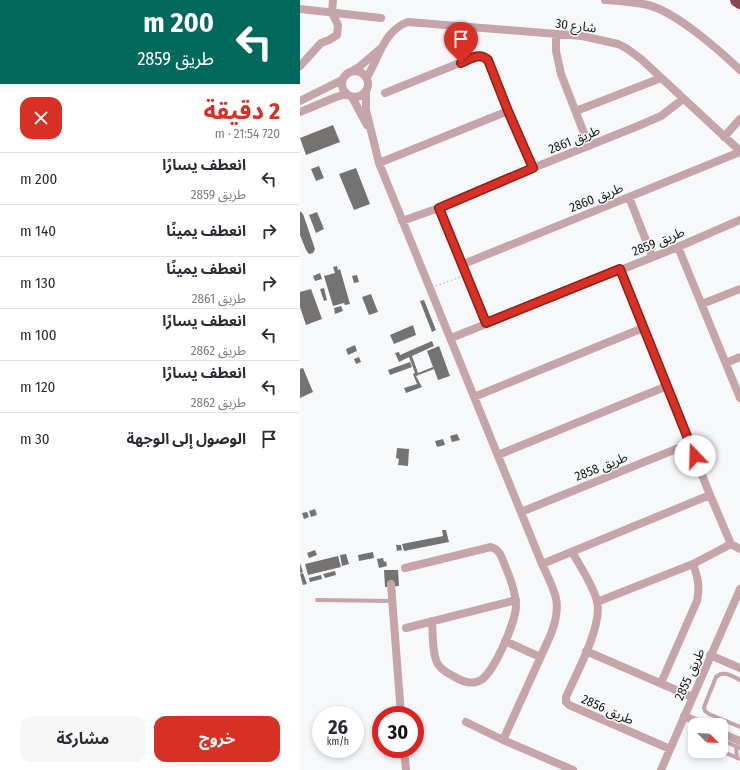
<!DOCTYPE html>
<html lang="ar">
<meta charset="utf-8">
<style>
body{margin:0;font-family:"Fira Sans Condensed","Noto Sans Arabic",sans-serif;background:#f7f7f7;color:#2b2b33;direction:rtl;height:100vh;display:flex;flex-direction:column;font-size:15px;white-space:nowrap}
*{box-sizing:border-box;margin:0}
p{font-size:13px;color:#7c7c81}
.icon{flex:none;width:22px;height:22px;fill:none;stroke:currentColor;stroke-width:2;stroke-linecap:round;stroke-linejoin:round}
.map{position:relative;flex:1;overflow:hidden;direction:ltr}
.panel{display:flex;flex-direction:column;background:#fff;width:300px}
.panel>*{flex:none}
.top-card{background:#00695c;color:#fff;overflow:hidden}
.needle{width:26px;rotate:114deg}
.buttons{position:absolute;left:388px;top:718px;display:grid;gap:8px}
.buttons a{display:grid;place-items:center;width:40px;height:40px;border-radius:8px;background:#fff;box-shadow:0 2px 6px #0003;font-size:20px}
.speed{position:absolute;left:12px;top:706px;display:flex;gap:8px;font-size:20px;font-weight:700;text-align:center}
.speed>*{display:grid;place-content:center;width:52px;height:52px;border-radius:50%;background:#fff;box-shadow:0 2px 6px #0003;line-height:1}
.speed small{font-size:10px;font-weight:400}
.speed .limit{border:6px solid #d22;background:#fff;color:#111}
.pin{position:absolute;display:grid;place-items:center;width:34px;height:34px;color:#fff;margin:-41px -17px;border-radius:50% 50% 50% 0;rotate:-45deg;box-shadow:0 0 4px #0007}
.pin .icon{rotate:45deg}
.me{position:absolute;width:44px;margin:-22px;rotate:339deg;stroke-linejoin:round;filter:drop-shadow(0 0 3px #0008)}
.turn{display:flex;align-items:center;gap:14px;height:84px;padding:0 20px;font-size:18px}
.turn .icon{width:52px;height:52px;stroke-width:2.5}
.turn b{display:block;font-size:28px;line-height:34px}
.round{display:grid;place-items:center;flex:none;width:42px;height:42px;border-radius:12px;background:#f7f7f7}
.overview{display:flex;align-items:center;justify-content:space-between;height:68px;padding:0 20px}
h1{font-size:24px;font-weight:700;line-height:30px;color:#d93025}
.primary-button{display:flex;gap:8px;margin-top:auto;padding:8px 20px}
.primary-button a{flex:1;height:46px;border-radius:12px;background:#d93025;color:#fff;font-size:16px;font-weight:700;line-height:46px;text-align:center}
.primary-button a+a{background:#f7f7f7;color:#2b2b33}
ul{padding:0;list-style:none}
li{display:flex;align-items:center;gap:12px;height:52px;padding:0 20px;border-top:1px solid #e1e1e2}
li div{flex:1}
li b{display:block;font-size:15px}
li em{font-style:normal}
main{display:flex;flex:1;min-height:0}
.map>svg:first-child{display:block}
.building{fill:#747372}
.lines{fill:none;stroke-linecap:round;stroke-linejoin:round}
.path{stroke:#8b8c8d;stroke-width:1;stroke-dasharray:1 3;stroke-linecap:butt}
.lane{stroke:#c5a5a9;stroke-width:4}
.street{stroke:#c5a5a9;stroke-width:8}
.highway{stroke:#844751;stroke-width:14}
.route-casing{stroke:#8d1f18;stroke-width:10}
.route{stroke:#d93025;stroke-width:7}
.labels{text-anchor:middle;stroke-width:3;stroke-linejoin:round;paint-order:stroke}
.street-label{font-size:13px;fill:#151616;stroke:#f7f8fa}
</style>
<main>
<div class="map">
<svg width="440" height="770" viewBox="0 0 440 770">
<rect width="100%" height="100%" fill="#f7f8fa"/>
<path class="building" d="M33,125l7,17 -34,13 -6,-17z
M19,166l5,12 -8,3 -5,-12z
M56,168l14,36 -16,6 -15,-36z
M0,211l3,3 12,35 -2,4 -4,1 -3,-4 -6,-15z
M17,212l7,17 -8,4 -7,-18z
M37,266l1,4 2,-1 10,35 -5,1 -1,-2 -11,3 -9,-30 11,-3 -2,-6z
M20,273l2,6 -7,2 -2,-5z
M57,275l2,7 -5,1 -2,-7z
M24,288l3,12 -3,1 -4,-12z
M11,289l11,30 -16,6 -6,-18v-15z
M71,294l7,18 -9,3 -7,-18z
M124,300l12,30 -4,2 -12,-31z
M41,306l2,5 -8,3 -1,-6z
M113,325l3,10 -22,9 -4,-9z
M132,341l2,5 -22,10 6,17 15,-6 -6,-16 12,-5 11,30 -12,4 -4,-11 -18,7 6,11 -16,6 -2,-5 13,-4 -4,-10 2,-1 -6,-16 -10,5 -4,-9 4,-1 1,3z
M55,345l2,6 -9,4 -2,-6z
M59,357l2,5 -5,2 -2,-5z
M110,362l2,5 -22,8 -2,-5z
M3,368l10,24 -13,6v-29z
M157,434l3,6 -8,2 -2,-6z
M143,439l2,6 -8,2 -2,-6z
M97,448l12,1 -1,17 -10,-1 1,-6 -3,-1z
M15,509l2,6 -6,2 -2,-6z
M7,512l2,5 -5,2 -2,-6z
M142,530h4l3,12 -45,9 -2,-7 41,-8z
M96,545h5l1,5 -5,1z
M15,550l2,5 -8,3 -2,-5z
M73,552l1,6 -15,3 -1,-6z
M46,554l3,10 -7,2 -2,-11z
M38,556l3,11 -33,8 -3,-11z
M83,558l1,4 2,-1 1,5 -8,2 -2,-9z
M0,563l3,9 -3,1z
M84,570h14l1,16 -14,1z
M35,571l1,4 -11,3 -2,-4z
M3,573l4,11 -4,1 -3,-11z
M21,575l1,4 -12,3 -1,-4z"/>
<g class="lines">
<path class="path" d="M136,286l24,-9
M110,357l7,17
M118,383l-3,-8 19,-7"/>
<path class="lane" d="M17,600l75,1
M440,680c-8,-4 -17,-10 -24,-3l-12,30 1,4 4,3 31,13
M421,740l19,8
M436,746l1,12
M421,751l19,8"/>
<path class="street" d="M305,0c14,1 29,2 43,5 28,7 71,45 92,65
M0,9l81,9
M256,34v17l5,23 28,72
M0,66l21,-23 8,-3 8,-5 1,-10 -6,-12 1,-13
M54,70l5,-3 21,-18
M42 84a13 13 0 1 1 26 0a13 13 0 1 1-26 0Z
M67,77c12,-19 17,-47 41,-55l174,14 36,8 8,4 15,11 99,92
M66,92v18l13,53 163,401c13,28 21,39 9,70l-48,106
M85,93l92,-37 8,2 5,6 18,47 25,57
M52,97l15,28
M0,101l42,-21
M276,111l85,-33
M0,112l36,-15 11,-3
M424,137l16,-18
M79,163l129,-52
M329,197l23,59
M139,208l47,115
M102,221l37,-13 94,-40 105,-42 23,-10 22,-17
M378,247l62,151
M161,265l279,-113
M320,269l90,226 21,49 9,5
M402,304l38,-15
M151,338l227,-91 62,-27
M426,363l14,-6
M174,397l169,-69
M198,455l169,-69
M221,512l170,-69
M272,552c8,14 21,33 25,49 6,25 -21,73 -31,96v5l3,3 101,44
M242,564l168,-69
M105,568l86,-21c10,3 11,12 15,21 5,12 10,25 10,38 0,15 -23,70 -37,75 -9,4 -18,0 -26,-5 -6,-3 -15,-8 -17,-16 -4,-11 -3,-27 -4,-39
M91,584l10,131
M297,602l96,-38 38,-20
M106,628l110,-28
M205,641l35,16
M286,651l106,46
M410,655l30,13
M361,683l36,-82c3,-15 1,-23 -4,-37
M384,716l20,9
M166,722l37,18 70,30
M421,733l19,8
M104,749l2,21
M361,770l79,-181"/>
<path class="highway" d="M437,0l3,2"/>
</g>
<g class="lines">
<g class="route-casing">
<path id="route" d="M161,63c9,-4 18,-11 27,-3l20,51 25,57 -94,40 47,115 134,-54 75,187"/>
</g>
<use href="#route" class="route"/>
</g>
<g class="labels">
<g class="street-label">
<text transform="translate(276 25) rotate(7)" y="5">شارع 30</text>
<text transform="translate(274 139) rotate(-22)" y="5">طريق 2861</text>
<text transform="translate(296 197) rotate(-22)" y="5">طريق 2860</text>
<text transform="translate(358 241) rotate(-22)" y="5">طريق 2859</text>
<text transform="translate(301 466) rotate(-22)" y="5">طريق 2858</text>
<text transform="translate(389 674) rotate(-66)" y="5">طريق 2855</text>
<text transform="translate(308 709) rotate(24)" y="5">طريق 2856</text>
</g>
</g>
</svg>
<div class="buttons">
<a><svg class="needle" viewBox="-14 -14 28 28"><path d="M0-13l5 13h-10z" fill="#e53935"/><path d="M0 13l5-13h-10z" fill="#7c7c81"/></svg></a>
</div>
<div class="speed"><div>26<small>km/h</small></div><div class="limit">30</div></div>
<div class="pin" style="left:161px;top:63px;background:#d93025"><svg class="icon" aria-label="arrive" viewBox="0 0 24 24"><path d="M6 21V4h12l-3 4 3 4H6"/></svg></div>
<svg class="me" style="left:395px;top:456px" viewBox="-20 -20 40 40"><circle r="19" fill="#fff"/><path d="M0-13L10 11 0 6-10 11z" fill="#d93025"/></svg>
</div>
<section class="panel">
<div class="top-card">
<div class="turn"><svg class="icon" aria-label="left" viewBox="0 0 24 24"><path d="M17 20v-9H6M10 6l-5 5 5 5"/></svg><div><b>200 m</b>طريق 2859</div></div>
</div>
<div class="overview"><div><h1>2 دقيقة</h1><p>720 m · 21:54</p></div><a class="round" style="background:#d93025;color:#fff"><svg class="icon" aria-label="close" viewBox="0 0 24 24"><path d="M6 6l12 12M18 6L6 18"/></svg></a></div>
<ul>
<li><svg class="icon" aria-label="left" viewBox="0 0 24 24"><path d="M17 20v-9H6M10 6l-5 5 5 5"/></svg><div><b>انعطف يسارًا</b><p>طريق 2859</p></div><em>200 m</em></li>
<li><svg class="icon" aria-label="right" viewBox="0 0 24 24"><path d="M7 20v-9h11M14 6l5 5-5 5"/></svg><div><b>انعطف يمينًا</b></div><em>140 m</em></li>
<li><svg class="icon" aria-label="right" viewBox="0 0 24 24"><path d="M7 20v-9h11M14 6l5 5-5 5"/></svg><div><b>انعطف يمينًا</b><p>طريق 2861</p></div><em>130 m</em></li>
<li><svg class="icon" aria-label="left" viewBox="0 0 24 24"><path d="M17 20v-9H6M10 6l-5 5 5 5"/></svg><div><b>انعطف يسارًا</b><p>طريق 2862</p></div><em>100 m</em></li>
<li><svg class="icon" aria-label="left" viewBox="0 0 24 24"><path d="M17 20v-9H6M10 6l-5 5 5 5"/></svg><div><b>انعطف يسارًا</b><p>طريق 2862</p></div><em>120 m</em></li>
<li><svg class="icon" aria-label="arrive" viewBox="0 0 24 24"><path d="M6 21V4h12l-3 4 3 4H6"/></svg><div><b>الوصول إلى الوجهة</b></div><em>30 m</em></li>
</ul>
<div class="primary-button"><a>خروج</a><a>مشاركة</a></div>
</section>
</main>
